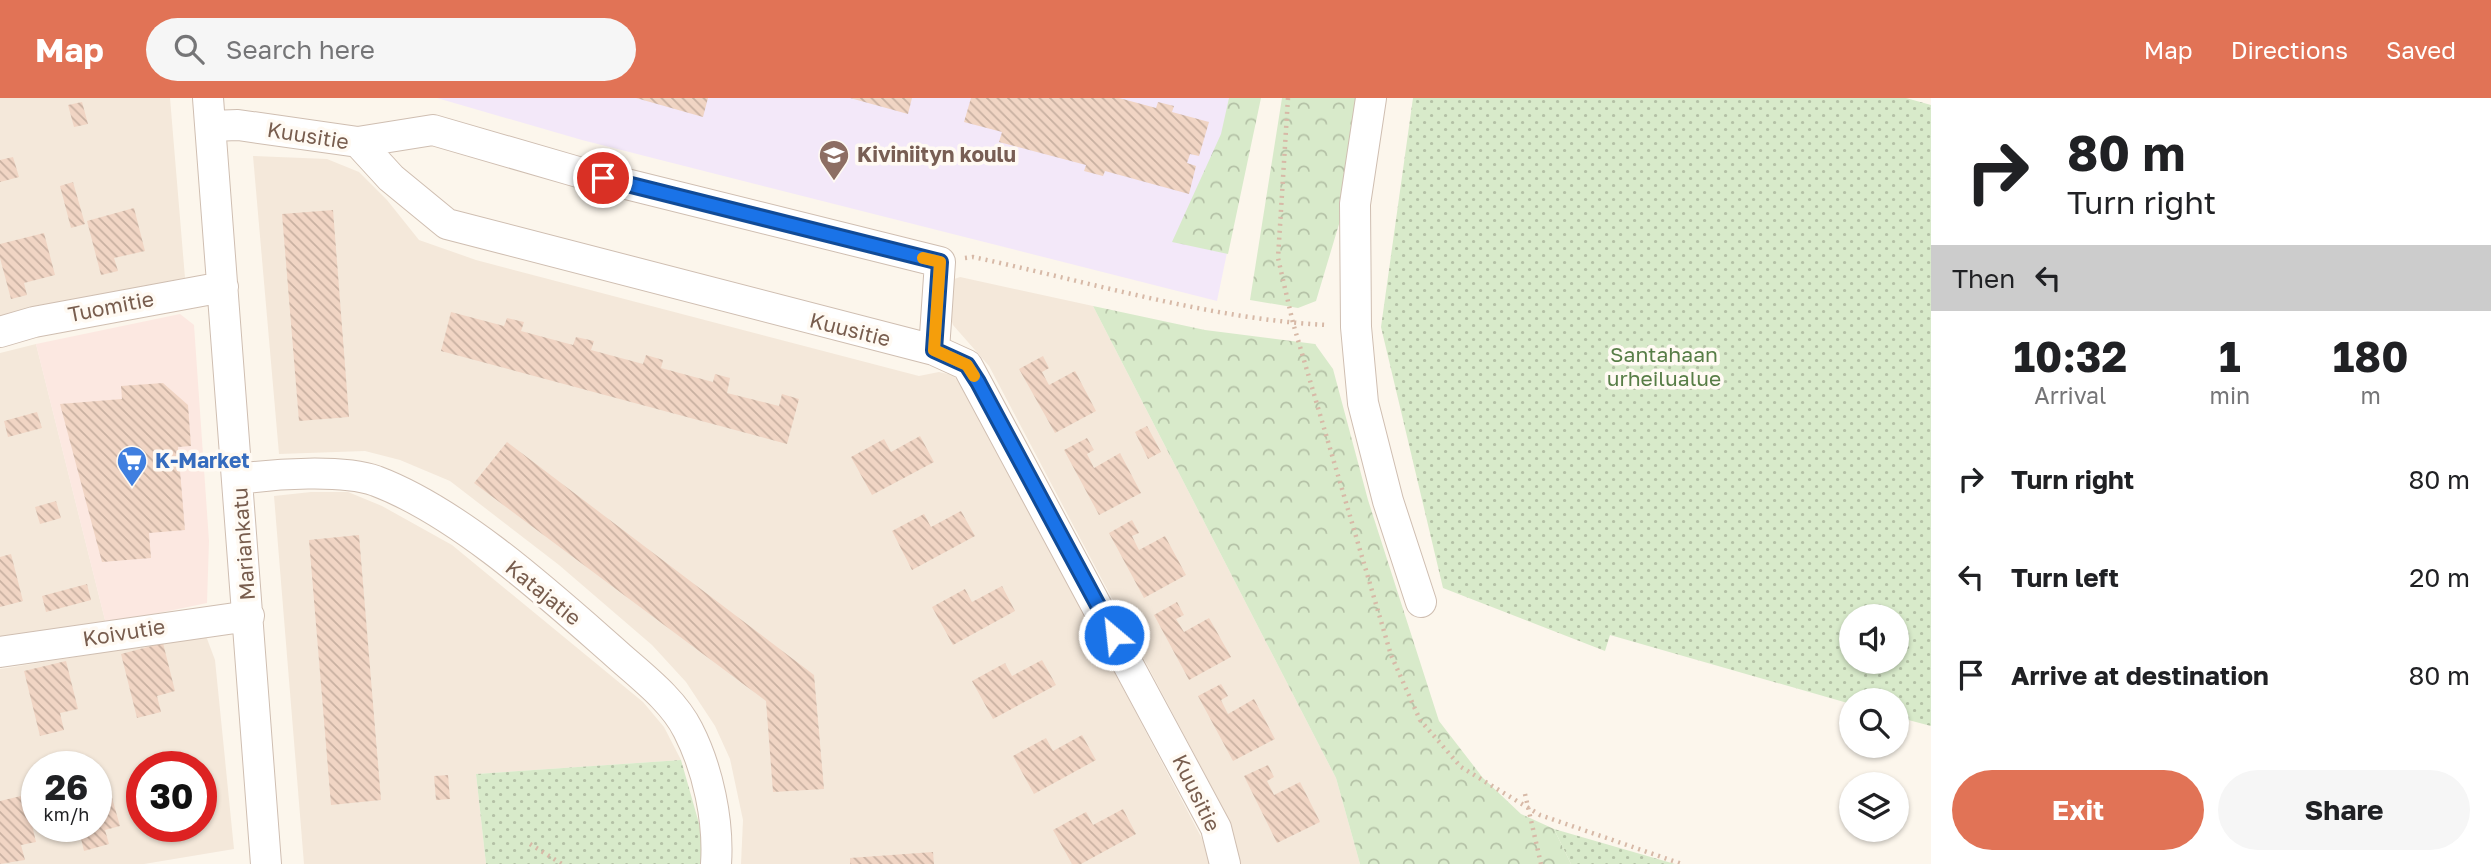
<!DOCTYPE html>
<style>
body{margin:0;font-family:"Golos Text",sans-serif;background:#f6f6f6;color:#202124;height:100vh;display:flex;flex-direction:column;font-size:26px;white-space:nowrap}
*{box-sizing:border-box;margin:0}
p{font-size:23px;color:#757577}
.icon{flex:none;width:38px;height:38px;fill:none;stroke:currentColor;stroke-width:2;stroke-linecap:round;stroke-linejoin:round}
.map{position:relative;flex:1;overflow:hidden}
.panel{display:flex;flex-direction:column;background:#fff;width:560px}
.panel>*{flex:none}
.top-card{background:#fff;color:#202124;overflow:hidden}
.controls{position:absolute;left:1839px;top:506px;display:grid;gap:14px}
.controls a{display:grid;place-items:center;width:70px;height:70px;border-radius:50%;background:#fff;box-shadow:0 2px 5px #0004;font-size:35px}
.speed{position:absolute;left:21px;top:653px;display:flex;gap:14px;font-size:35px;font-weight:700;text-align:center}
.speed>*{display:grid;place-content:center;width:91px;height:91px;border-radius:50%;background:#fff;box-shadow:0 2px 5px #0004;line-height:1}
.speed small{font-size:18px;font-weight:400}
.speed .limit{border:10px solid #d22;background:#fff;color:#111}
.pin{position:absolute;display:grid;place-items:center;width:60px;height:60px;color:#fff;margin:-30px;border:4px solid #fff;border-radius:50%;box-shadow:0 2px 7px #0007}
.me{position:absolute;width:77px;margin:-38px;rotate:332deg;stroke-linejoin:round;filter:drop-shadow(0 0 5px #0008)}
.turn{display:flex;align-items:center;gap:24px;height:147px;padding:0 21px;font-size:32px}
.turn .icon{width:91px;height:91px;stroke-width:2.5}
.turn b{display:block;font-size:49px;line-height:60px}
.then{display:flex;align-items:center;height:66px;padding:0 21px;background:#0003;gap:14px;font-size:26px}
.eta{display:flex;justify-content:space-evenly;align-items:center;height:119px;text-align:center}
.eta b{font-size:42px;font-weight:700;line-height:49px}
.primary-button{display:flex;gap:14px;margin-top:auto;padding:14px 21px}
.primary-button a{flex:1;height:80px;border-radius:42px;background:#e17356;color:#fff;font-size:28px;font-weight:700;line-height:80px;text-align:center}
.primary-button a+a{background:#f6f6f6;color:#202124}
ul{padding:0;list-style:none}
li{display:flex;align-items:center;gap:21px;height:98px;padding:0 21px}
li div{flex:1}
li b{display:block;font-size:26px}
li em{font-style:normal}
header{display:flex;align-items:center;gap:42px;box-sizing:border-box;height:98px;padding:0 35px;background:#e17356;color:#fff}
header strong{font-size:33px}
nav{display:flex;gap:38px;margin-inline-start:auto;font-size:24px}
.search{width:490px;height:63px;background:#f6f6f6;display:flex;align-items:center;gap:18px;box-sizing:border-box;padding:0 24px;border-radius:38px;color:#757577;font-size:26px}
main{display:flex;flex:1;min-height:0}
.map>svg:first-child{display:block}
.residential{fill:#f4e8da;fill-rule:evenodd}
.commercial{fill:#fce8e1}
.education{fill:#f3e8f9}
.forest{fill:url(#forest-crowns)}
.park{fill:url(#park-dots);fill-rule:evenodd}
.building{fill:url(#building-back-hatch)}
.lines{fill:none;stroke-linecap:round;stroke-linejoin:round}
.minor-casing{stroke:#cfbeb1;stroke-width:32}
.path{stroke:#d7b9a7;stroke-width:4.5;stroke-dasharray:2 5;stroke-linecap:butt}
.minor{stroke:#fff;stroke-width:30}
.route-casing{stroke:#114b97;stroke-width:18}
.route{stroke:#1a73e8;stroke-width:12}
.slow{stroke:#f59e0b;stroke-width:12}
.labels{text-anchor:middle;stroke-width:7;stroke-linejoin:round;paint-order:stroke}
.street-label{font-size:21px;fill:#785d4e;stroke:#fffaf3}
.education-label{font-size:21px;font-weight:bold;fill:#785e54;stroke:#fffaf3;text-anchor:start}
.park-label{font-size:21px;fill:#577d46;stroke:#fffaf3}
.shop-label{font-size:21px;font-weight:bold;fill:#366cbe;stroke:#fffaf3;text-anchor:start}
</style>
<header>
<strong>Map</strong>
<div class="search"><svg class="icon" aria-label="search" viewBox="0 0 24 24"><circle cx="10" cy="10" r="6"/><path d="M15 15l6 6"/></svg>Search here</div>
<nav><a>Map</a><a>Directions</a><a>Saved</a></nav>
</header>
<main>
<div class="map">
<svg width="1931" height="766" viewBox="0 0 1931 766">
<defs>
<pattern id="forest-crowns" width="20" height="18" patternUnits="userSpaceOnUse" patternTransform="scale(1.75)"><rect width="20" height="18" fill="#d8eaca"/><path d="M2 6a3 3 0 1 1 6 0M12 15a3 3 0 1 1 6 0" fill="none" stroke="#b4c1a6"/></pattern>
<pattern id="park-dots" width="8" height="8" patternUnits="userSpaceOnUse" patternTransform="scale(1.75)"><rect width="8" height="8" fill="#d8eaca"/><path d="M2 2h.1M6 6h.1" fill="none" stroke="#b4c1a6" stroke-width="1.8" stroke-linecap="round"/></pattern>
<pattern id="building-back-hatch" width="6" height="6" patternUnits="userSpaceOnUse" patternTransform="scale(1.75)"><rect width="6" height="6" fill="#f1d5c4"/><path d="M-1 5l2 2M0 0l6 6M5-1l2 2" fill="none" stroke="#c8b0a1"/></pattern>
</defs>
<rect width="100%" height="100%" fill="#fcf6ec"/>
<path class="residential" d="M0,0h170l15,180 -185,40z
M253,58l74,3 32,13 28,28 32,40 57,20 443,116 20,-4 14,3 16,21 239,454 2,14h-469l2,-44 -13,-61 -15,-33 -29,-44 -34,-37 -93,-80 -109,-84 -50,-21 -35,-9 -86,3z
M960,179l133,29 243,472 24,86h-119l-14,-48 -238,-450 -36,-41 -9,-27 2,-16z
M36,246l70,280 -106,17v-288z
M311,394h37l34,14 70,39 191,157 21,25 17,33 -205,14 10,90h-182l-30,-368z
M206,538l9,24 19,189 -90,15h-144v-195zM37,668h59v60h-59zM142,668h59v60h-59z"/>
<path class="commercial" d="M180,216l14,11 15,216 -2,62 -101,21 -70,-280z"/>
<path class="education" d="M437,0h822l-42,203 -635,-161z"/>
<path class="forest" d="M1229,0h32l-33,156 -56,-12 49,-108z
M1282,0h76l-13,106 -29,97 -18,7 -48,-8z
M1093,208l112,24 110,14 18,25 35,131 71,221 44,57 38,36 33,15 17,35h-211l-24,-86z"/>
<path class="park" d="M1413,0h493l25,7v621l-34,-9v-17h-45l-1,4 -241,-69 -5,16 -162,-63 -62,-261zM1852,518h45v46h-45z
M681,662l23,81v23h-218l-10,-90z
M1554,731l121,35h-104z"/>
<path class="building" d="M636,0h72l-5,19z
M850,0h62l-4,16z
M971,0h148l37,10 2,-6 16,4 -2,6 37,10 -10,34 -9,-2 -3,9 9,3 -7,28 -84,-23 -2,5 -19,-5 2,-6 -87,-23 3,-10 -38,-10z
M82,4l6,22 -14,3 -6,-22z
M13,59l6,20 -19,5v-22z
M73,84l12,42 -14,4 -11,-42z
M134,110l11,43 -31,7 4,13 -17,4 -14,-54z
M333,112l16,207 -50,4 -17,-207z
M44,135l11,42 -31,8 3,12 -16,4 -11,-41v-14z
M451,214l53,14 3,-8 17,4 -3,9 52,14 3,-8 18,4 -3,9 52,14 3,-9 17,5 -2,8 52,14 2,-8 15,4 -3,15 52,13 3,-12 17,5 -12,45 -346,-93z
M1043,258l6,12 -7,4 7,13 26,-14 21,40 -41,22 -36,-64z
M163,285l25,22 3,41 -13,1 7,83 -36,3 2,25 -49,4 -42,-158 62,-5 -1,-13z
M37,314l5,16 -34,9 -4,-16z
M1147,328l14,26 -13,7 -13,-27z
M920,338l14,26 -62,33 -21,-38 33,-18 7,13z
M1087,340l7,12 -7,4 7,14 26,-15 21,40 -42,22 -35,-65z
M507,344l307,233 10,114 -51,3 -7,-91 -292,-218z
M56,403l5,17 -21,6 -5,-17z
M961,413l14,25 -63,34 -20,-39 32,-17 7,13z
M1132,422l7,13 -7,3 7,14 26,-14 21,39 -42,23 -35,-65z
M359,437l22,265 -50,5 -22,-265z
M11,456l12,47 -23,6v-50z
M87,486l4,16 -45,12 -4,-16z
M1002,488l13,25 -62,34 -21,-38 33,-18 7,13z
M1177,504l7,13 -8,4 8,13 25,-14 22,39 -42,23 -35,-65z
M163,545l12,48 -18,5 4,16 -24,6 -16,-64z
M1042,562l14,25 -63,34 -21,-38 33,-18 7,13z
M66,563l12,48 -18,4 4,17 -24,6 -16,-65z
M1221,586l7,12 -7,4 7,14 26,-15 21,40 -42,22 -35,-65z
M1082,637l14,25 -62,34 -21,-38 33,-18 7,13z
M1268,667l6,12 -7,4 7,14 26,-13 20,40 -43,21 -33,-67z
M448,677l2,24 -14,1 -2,-24z
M107,682l13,46 -15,4 4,14 -25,7 -6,-25h18v-43z
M25,697l11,47 -15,3 4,15 -25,4v-63z
M1123,711l13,25 -55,30h-9l-19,-34 33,-18 7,13z
M167,728h26l1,3 -25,6z
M933,754l1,12h-84v-6z"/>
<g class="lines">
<g class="minor-casing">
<path id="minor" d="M208,0l58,766
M1371,0l-16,106 1,123 7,76 25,98 33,101
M211,28l27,-1 120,17 33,36 56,46 487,126 33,15 249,463 9,36
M358,44l75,-12 145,42 362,90 -6,88
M0,234l34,-10 189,-35
M239,381c35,-5 103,-10 137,2 82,31 170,111 236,169 26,24 60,48 76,80 20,39 31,91 28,134
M0,554l249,-36"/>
</g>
<path class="path" d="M1288,0l-10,160 15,65 98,332 29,65 41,47 79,48 142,49
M965,160l8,-1c113,24 241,63 355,68
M1525,696l16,70
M530,746l32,20"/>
<use href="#minor" class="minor"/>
</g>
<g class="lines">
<g class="route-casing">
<path id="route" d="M603,80l337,84 -6,88 33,15 11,17 136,253"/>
</g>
<use href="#route" class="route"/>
<path class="slow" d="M923,160l17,4 -6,88 33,15 7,11"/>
</g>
<defs>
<g id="school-pin" transform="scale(1.575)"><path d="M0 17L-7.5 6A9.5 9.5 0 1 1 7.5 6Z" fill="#8d6e63" stroke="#fffaf3"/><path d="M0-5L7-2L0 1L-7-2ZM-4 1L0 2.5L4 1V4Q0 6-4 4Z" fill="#fff"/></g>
<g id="supermarket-pin" transform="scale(1.575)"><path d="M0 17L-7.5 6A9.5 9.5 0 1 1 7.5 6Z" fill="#3f7fe0" stroke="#fffaf3"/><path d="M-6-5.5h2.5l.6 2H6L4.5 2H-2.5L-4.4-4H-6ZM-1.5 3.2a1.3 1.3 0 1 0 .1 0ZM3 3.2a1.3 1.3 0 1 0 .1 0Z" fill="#fff"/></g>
</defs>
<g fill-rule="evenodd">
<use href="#school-pin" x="834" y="57"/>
<use href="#supermarket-pin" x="132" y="363"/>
</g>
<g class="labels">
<g class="street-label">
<text transform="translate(308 38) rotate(9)" y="7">Kuusitie</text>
<text transform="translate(111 209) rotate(-11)" y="7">Tuomitie</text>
<text transform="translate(850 232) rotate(14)" y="7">Kuusitie</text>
<text transform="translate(244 446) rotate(-94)" y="7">Mariankatu</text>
<text transform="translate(543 495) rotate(39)" y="7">Katajatie</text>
<text transform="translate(124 535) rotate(-9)" y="7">Koivutie</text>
<text transform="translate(1196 695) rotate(64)" y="7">Kuusitie</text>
</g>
<g class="education-label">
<text x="857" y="64">Kiviniityn koulu</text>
</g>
<g class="park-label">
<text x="1664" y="264">Santahaan<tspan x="1664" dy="24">urheilualue</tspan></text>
</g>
<g class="shop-label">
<text x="155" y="370">K-Market</text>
</g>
</g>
</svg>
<div class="controls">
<a><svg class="icon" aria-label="sound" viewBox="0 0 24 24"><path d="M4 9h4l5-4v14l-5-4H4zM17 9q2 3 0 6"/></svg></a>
<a><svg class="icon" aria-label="search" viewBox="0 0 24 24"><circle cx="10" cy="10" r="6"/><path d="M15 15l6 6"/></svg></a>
<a><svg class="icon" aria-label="layers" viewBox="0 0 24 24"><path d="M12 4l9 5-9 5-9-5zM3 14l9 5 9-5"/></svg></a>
</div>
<div class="speed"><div>26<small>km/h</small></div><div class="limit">30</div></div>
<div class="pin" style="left:603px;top:80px;background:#d93025"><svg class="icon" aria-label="arrive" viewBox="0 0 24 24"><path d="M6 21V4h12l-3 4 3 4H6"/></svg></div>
<svg class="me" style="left:1114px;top:537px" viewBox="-20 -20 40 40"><circle r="17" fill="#1a73e8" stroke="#fff" stroke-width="3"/><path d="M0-11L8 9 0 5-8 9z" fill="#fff"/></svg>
</div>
<section class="panel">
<div class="top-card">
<div class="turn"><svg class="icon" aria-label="right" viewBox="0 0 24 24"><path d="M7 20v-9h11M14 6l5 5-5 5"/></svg><div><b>80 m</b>Turn right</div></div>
<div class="then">Then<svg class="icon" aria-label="left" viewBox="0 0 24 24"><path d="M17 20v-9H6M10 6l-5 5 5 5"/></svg></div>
</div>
<div class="eta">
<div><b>10:32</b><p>Arrival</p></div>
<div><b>1</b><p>min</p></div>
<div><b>180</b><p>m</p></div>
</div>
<ul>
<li><svg class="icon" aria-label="right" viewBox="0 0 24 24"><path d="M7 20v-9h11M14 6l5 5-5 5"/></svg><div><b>Turn right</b></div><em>80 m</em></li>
<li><svg class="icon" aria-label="left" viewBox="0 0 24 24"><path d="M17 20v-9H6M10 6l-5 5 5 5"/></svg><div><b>Turn left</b></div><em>20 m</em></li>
<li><svg class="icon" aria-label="arrive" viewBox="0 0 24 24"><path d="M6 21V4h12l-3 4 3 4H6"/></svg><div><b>Arrive at destination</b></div><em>80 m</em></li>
</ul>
<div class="primary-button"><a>Exit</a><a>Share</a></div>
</section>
</main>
